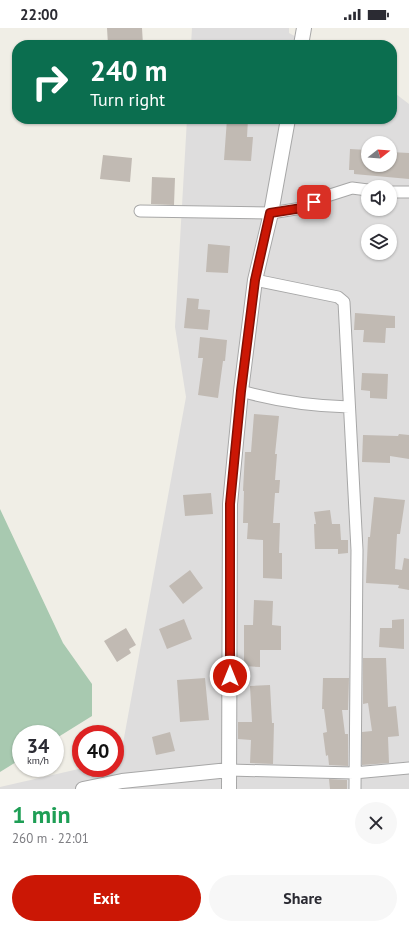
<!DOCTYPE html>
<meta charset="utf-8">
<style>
body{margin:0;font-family:"PT Sans",sans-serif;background:#f7f7f7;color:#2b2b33;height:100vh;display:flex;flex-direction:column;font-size:15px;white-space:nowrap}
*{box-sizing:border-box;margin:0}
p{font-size:13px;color:#7c7c81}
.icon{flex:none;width:22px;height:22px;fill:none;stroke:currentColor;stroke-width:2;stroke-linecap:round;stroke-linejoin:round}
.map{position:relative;height:761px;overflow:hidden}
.details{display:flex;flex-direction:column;background:#fff;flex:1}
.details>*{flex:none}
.hud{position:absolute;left:12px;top:12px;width:385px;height:84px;border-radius:16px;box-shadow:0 1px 3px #0004;background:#0b6e4f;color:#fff;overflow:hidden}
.needle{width:26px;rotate:73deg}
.controls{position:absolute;left:361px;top:108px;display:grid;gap:8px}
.controls a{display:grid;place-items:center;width:36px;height:36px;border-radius:50%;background:#fff;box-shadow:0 1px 3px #0004;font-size:20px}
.speed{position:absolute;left:12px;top:697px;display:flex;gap:8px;font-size:20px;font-weight:700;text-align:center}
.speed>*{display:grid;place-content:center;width:52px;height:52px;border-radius:50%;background:#fff;box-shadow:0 1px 3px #0004;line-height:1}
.speed small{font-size:10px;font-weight:400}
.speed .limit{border:6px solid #d22;background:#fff;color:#111}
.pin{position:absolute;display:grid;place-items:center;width:34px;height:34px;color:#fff;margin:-17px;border-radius:8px;box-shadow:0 2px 6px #0006}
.me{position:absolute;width:44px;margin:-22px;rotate:0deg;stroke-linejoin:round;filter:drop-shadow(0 0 3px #0008)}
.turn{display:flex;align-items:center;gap:14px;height:84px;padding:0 12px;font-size:18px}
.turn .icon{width:52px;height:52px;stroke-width:2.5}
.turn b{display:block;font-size:28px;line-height:34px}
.round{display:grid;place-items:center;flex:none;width:42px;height:42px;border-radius:21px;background:#f7f7f7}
.head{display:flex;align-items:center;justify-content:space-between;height:68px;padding:0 12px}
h1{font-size:24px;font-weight:800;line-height:30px;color:#1e9e55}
.primary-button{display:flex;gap:8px;margin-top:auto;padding:8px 12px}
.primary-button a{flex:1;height:46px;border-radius:24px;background:#cb1705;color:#fff;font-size:16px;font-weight:800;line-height:46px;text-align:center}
.primary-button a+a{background:#f7f7f7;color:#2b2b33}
.status{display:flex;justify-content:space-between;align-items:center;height:28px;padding:0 20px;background:#fff;direction:ltr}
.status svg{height:11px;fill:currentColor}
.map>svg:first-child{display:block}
.residential{fill:#dedddd;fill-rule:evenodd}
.cemetery{fill:#a8c9b0}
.building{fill:#c1bab3}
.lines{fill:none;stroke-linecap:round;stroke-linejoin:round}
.minor-casing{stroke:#a7a7a7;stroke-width:13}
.tertiary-casing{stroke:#a7a7a7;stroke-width:16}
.minor{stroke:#fff;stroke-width:11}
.tertiary{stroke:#fff;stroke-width:14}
.route-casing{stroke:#840f03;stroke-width:10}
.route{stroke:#cb1705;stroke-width:7}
</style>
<div class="status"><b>22:00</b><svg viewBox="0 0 49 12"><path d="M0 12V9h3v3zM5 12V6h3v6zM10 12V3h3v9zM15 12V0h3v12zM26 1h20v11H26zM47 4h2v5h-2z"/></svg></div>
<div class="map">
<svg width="409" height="761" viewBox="0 0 409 761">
<rect width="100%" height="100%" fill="#f0eee6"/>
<path class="residential" d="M192,0h97v5l22,12h-120z
M392,63l17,13v685h-409v-2l83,-19h32v-7l5,-1 66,-363 -11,-70 12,-208h205zM368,115h22v22h-22zM368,159h22v22h-22zM368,203h22v22h-22z"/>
<path class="cemetery" d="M0,481l63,134 29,41v32l-37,23v-5h-34v25l-21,13z"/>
<path class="building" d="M107,0h35l1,17h-35z
M227,91h21l-1,18h6l-2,24 -27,-1z
M350,121l18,1v15h22v-13l19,1v26l-55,-5v-4h-5z
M103,127l29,3 -2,24 -30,-3z
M152,149l23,1 -1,27 -23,-1z
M208,216l22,2 -2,27 -22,-1z
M187,270l12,1 -1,10 12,1 -2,20 -24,-2z
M355,285l40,3v12h-9l-1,15 -22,-1 1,-12h-10z
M200,309l27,3 -2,21h-2l-5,37 -20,-3 5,-37h-5z
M362,345l26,1 -1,25 -17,-1v-7l-9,-1z
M254,386l25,2 -4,38h2l-2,26h5l-1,13h-4l-2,30h7l-1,30h3v26l-19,-1v-38l-16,-1 1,-16h-5l1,-32h-1l2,-39h6z
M399,406l10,1v24l-19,-3v7l-28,-1 1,-27 35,1z
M211,465l2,21 -28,2 -2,-21z
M374,469l31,3 -5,34h-3l-2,35 7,1 2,-12 5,1v31l-11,-2 1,-3 -33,-2 2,-46h2z
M330,482l2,14h8l1,16h7v13l-10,1v-5h-23l-1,-25h2l-2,-12z
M190,542l13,18 -20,16 -14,-18z
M254,572l19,1 -1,24 9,1v24h-21v17l-16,-1v-41h9z
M184,591l8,20 -25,10 -8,-20z
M404,591v30l-25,-2 1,-19h12v-8z
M126,600l10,17 -7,4 2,4 -14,9 -13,-21z
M363,630h23l2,49 8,-1 3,30 -11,1 1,26 -27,2v-33l10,-1 -4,-28 -5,1z
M205,650l4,42 -29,2 -3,-42z
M323,650h26l-1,32h-6l3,24h3v32l-19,-1 -1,-10 -2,1 -3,-23 4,-1 -3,-23h-2z
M270,657l2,38h2l-1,41 -23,-1 1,-23 -13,-1v-17h14l-2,-36z
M170,704l5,19 -19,4 -4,-18z
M329,751l18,1v9h-17z"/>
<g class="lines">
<g class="minor-casing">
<path id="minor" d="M390,164h19
M140,183l131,2 31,-5 25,-12 25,-8 16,2
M255,252l83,17 6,5 13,248 -2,239
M241,363c35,10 72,15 108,16
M229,742l125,3 55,-5"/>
</g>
<g class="tertiary-casing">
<path id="tertiary" d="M301,17l3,-17
M83,761l39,-8 107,-11
M229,761l1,-285 11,-113 14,-111 16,-67 17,-94"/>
</g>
<use href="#minor" class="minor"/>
<use href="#tertiary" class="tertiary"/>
</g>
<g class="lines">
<g class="route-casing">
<path id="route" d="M230,648v-172l11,-113 14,-111 15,-67 32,-5 12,-6"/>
</g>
<use href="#route" class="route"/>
</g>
</svg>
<div class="controls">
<a><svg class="needle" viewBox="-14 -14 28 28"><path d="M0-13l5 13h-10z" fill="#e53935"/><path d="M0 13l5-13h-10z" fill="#7c7c81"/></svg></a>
<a><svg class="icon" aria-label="sound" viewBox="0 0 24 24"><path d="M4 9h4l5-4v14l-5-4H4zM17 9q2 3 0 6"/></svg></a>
<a><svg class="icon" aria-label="layers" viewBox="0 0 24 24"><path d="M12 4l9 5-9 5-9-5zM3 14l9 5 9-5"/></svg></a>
</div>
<div class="speed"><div>34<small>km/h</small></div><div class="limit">40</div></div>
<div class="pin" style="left:314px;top:174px;background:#d93025"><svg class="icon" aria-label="arrive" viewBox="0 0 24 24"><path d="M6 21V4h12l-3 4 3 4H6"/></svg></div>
<svg class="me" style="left:230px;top:648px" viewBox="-20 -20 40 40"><circle r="17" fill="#cb1705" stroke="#fff" stroke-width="3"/><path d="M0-11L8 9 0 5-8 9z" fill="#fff"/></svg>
<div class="hud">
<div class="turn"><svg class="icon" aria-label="right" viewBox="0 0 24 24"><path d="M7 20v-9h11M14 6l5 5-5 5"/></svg><div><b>240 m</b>Turn right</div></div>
</div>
</div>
<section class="details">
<div class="head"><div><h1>1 min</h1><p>260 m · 22:01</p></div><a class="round"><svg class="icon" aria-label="close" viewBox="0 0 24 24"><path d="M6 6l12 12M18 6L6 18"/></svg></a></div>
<div class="primary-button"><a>Exit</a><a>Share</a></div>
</section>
